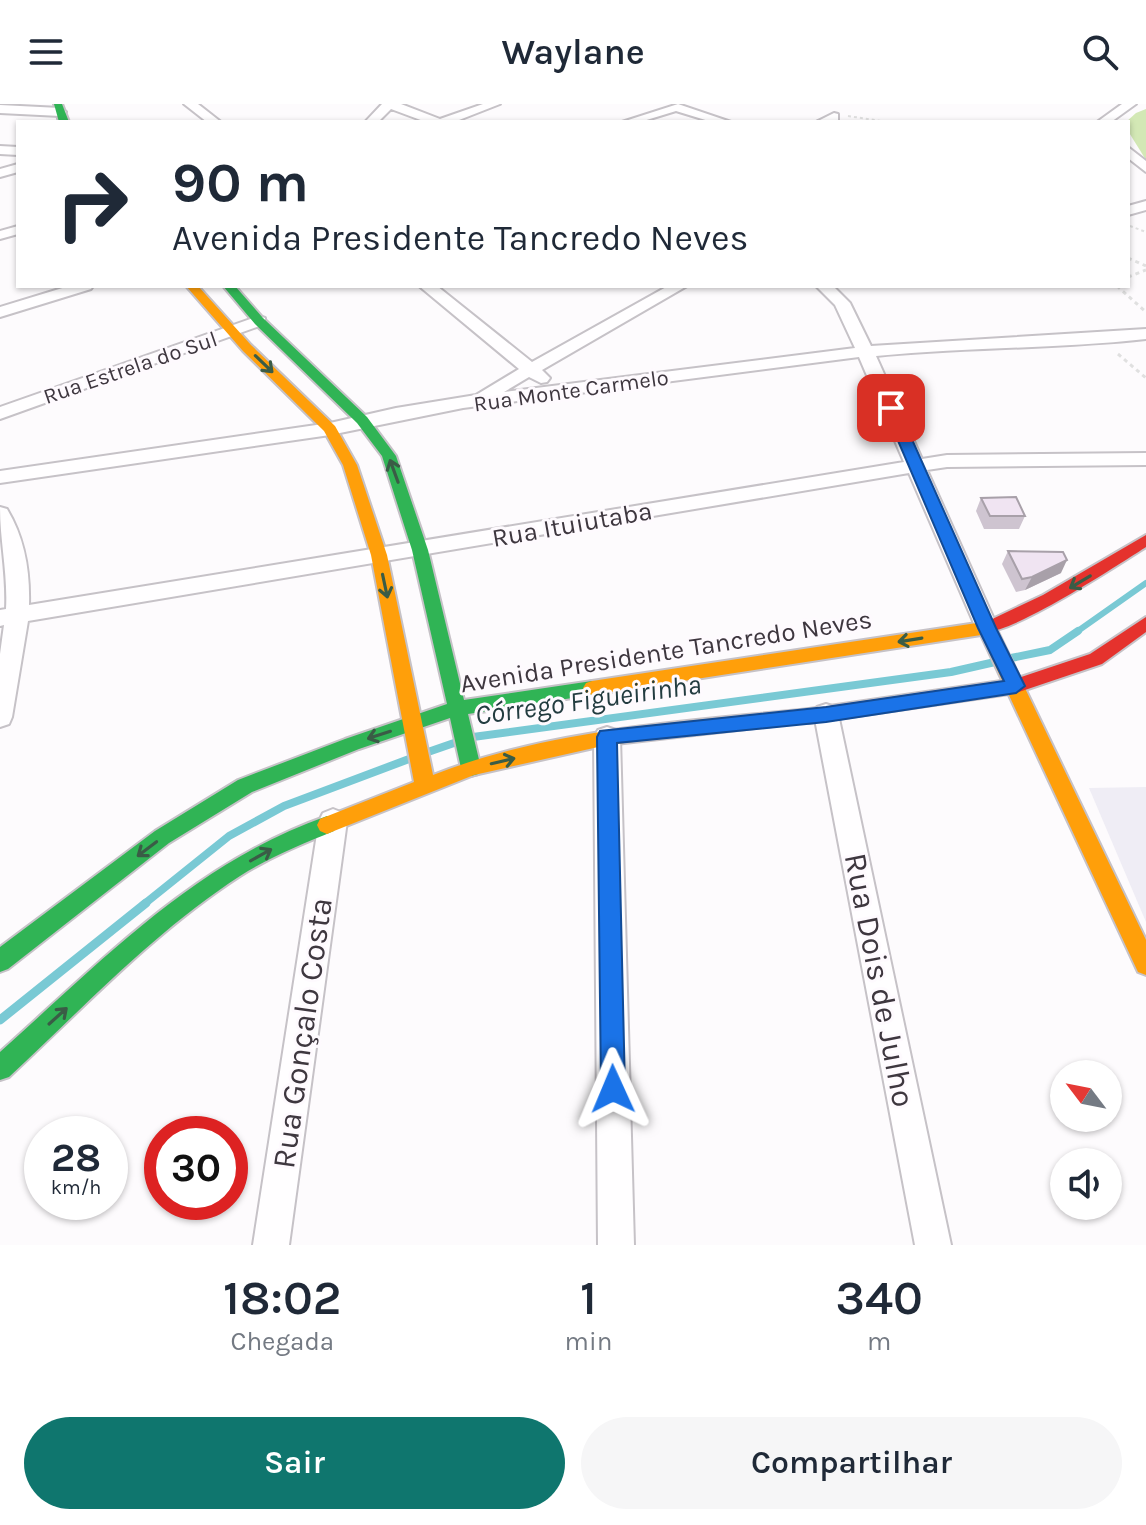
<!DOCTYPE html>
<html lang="pt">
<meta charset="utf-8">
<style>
body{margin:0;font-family:Karla,sans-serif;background:#f6f6f7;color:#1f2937;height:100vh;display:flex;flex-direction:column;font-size:30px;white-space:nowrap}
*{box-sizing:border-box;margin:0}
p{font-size:26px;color:#747a83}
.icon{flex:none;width:44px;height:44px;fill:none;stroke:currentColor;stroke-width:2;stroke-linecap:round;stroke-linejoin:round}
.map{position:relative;height:1141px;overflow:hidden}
.details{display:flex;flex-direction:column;background:#fff;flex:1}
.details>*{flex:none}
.top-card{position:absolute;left:16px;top:16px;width:1114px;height:168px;border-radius:0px;box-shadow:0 2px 6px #0004;background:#fff;color:#1f2937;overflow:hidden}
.needle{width:52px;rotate:302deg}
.buttons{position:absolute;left:1050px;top:956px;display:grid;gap:16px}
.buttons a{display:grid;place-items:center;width:72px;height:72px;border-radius:50%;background:#fff;box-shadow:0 2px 6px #0004;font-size:40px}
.speed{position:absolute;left:24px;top:1012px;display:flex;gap:16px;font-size:40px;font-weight:700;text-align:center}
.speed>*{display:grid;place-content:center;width:104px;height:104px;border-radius:50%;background:#fff;box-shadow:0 2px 6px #0004;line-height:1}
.speed small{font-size:20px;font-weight:400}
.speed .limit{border:12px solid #d22;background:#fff;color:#111}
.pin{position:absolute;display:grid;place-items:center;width:68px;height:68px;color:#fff;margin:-34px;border-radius:16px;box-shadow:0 4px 12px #0006}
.me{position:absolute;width:88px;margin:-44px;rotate:359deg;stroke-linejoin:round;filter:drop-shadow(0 0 6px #0008)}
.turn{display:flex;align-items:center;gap:28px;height:168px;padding:0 24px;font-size:36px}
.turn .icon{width:104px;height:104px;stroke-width:2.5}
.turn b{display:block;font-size:56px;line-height:68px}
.eta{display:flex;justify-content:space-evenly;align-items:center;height:136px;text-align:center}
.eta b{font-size:48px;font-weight:600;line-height:56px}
.primary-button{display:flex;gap:16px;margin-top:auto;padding:16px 24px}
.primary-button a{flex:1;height:92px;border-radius:48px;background:#0f766e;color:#fff;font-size:32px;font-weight:600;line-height:92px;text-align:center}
.primary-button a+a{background:#f6f6f7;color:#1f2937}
header{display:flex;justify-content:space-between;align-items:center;height:104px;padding:0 24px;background:#fff;font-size:36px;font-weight:600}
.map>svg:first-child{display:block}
.education{fill:#efedf5}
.forest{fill:#d3e8b5}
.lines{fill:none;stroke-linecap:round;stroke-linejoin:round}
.stream-far2{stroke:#79c9d4;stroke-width:6}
.stream-far1{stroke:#79c9d4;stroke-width:8}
.stream{stroke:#79c9d4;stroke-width:9}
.street-casing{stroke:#c6c2c7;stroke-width:4}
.fast-casing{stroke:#c6c2c7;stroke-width:4}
.slow-casing{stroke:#c6c2c7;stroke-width:4}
.jam-casing{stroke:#c6c2c7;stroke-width:4}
.path-far1{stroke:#e0e0e0;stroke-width:2;stroke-dasharray:3 3;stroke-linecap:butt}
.path{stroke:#e0e0e0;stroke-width:3;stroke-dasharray:4 4;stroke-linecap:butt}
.street{fill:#fffeff;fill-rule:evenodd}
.fast{fill:#30b455;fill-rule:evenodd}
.slow{fill:#ff9f0a;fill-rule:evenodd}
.jam{fill:#e5322d;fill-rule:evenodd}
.wall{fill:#cec4d0}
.shaded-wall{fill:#a8a0a9}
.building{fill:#f0e4f2;stroke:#a8a0a9;stroke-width:2}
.oneway{stroke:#3a5c46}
.route{fill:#1a73e8;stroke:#114b97;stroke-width:2}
.labels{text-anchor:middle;stroke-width:6;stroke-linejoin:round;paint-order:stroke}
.far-street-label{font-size:22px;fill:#3e373f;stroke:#fefafe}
.street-label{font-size:26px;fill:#3e373f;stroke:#fefafe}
.water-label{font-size:28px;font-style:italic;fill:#233c40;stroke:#fefafe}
.near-street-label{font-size:32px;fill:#3e373f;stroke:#fefafe}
</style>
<header><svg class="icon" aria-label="menu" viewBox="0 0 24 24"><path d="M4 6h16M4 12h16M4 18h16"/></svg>Waylane<svg class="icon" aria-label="search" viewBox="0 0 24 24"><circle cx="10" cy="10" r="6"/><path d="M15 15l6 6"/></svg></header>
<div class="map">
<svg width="1146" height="1141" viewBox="0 0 1146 1141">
<rect width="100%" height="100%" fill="#fdfbfd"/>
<path class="education" d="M1146,683v135l-57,-134z"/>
<path class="forest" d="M1146,5v51l-18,-29 -2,-9 10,-9z"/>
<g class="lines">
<path class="stream-far2" d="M1075,529l71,-50"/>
<path class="stream-far1" d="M1011,554l39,-8 28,-19
M473,633l478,-65 44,-10
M428,648l26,-9
M143,801l86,-69 55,-30 125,-47"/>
<path class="stream" d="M0,916l146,-117"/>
<g class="street-casing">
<path id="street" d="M184,0h14l23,18h-14z
M382,0h19l39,15 43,-15h17l-46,18h-28l-35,-13 -13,13h-13z
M678,0l53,18h-19l-36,-11 -36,11h-18z
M1122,0h14l-25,18h-14z
M0,1l60,3 6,4 -6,4 -60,-3z
M834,9l4,1v6l-22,2z
M0,42l18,1v8l-18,-1z
M1128,43l18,14v11l-18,-14z
M18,60v8l-18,5v-8z
M1146,97v9l-18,5v-9z
M18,122v8l-18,5v-8z
M69,182h24l-2,3 -91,28v-10z
M419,182h18l95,76 136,-76h19l-145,84 8,8 -3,4 -6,1 -12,-6 -25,15 351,-44 -20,-43 -19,-19h17l17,17 21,43 275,-17v10c-90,10 -180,8 -270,17l46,103 25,-4 199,-2v12l-199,2 -20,3 71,158 -3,6 -8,2 -8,-2 -3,-6 -67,-155 -881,148 -16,96 -3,7 -9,3v-73l4,-29 -4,1v-16l6,-1c2,-35 -6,-67 -6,-102l7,2c18,30 23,62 22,96l875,-143 -45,-105 -396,51 -133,27 -330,48v-12l330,-48 66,-15 80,-13 43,-26z
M259,212l6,2v6l-265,95v-12z
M826,600l9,3 3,7 113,531h-36l-101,-531 3,-7z
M607,623l9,3 4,7 14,508h-36l-4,-508 4,-7z
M333,705l10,4 4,8 -58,424h-36l66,-424 4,-8z"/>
</g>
<g class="fast-casing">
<path id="fast" d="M54,0h8l7,18h-10z
M223,182h12l28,32 104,99 29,39 32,94 36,150 128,-19 6,2 3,5 -3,5 -6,2 -124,19 13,54 -3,6 -7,2 -7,-2 -3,-6 -11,-50 -91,31 -107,43 -83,51 -161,126 -8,3v-25l155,-116 83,-51 107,-41 102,-35 -35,-154 -30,-94 -25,-33 -102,-99z
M327,712l7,3 3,6 -3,6c-32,13 -64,26 -94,45 -85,55 -157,132 -231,201l-9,3v-28c103,-92 194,-189 327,-236z"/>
</g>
<g class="slow-casing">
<path id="slow" d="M186,182h12l53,59 84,81 22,39 30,90 46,220c119,-47 250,-53 376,-66l7,2 2,5 -2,5 -209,24 -133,30 -140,56 -7,3 -7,-3 -3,-6 3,-6 94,-37 -43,-227 -28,-90 -19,-34 -81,-80z
M990,517l9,6 -2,3 149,310v35l-8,-3 -157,-337 -389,60 -6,-2 -3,-5 3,-5 6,-2z"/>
</g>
<g class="jam-casing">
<path id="jam" d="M1146,431v12c-25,16 -139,91 -162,84l-3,-4 3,-4 59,-28z
M1146,513v15l-44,32 -86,29 -207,30 -7,-2 -2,-5 2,-5 7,-2 206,-30 75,-25z"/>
</g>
<path class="path-far1" d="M848,12l40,6
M1130,122l16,6"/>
<path class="path" d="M1128,154l18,8
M1128,173l18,-7
M1117,182l29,26
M1118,250l28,24"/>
<use href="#street" class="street"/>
<use href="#fast" class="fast"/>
<use href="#slow" class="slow"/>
<use href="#jam" class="jam"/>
</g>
<path class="wall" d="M981,394l44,18 -6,13h-35l-8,-18z
M1008,447l53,22 -36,17 -9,2 -14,-28z"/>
<path class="shaded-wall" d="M1067,456l-6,13 -36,17 7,-13z"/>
<path class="building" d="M1016,393l9,19h-35l-9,-18z
M1008,447l55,1 4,8 -35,17 -10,2z"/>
<defs><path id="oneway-shaft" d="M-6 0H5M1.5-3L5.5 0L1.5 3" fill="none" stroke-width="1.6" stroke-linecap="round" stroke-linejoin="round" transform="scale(2)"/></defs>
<g class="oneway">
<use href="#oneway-shaft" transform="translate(264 260) rotate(44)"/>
<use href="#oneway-shaft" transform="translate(394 367) rotate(-110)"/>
<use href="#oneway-shaft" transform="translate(1080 478) rotate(149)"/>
<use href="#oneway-shaft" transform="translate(385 482) rotate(78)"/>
<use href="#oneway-shaft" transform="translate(910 536) rotate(171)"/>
<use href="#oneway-shaft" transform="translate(379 631) rotate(162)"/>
<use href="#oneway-shaft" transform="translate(503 657) rotate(-13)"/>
<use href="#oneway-shaft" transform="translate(147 745) rotate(143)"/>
<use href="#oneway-shaft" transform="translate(261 751) rotate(-29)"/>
<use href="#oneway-shaft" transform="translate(58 912) rotate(-42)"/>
</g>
<path class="route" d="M891,300l7,4 98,220 29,58 -9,7 -190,29 -209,21 8,346 -3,9 -9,4 -9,-4 -3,-9 -4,-352 3,-6 226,-24 178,-26 -26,-53 -94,-220z"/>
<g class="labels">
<g class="far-street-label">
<text transform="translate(130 263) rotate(-19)" y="8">Rua Estrela do Sul</text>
<text transform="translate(571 286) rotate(-8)" y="8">Rua Monte Carmelo</text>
</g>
<g class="street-label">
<text transform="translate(572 420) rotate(-10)" y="9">Rua Ituiutaba</text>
<text transform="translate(666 547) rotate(-9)" y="9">Avenida Presidente Tancredo Neves</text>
</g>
<g class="water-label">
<text transform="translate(588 595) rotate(-8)" y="10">Córrego Figueirinha</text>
</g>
<g class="near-street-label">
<text transform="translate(880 876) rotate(79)" y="11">Rua Dois de Julho</text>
<text transform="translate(302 929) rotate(-82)" y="11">Rua Gonçalo Costa</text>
</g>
</g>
</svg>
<div class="buttons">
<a><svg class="needle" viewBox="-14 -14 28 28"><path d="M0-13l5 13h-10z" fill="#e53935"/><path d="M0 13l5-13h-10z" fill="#747a83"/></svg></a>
<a><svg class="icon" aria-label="sound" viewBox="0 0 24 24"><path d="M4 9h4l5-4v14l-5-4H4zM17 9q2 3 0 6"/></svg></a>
</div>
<div class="speed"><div>28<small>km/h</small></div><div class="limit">30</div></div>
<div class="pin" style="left:891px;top:304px;background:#d93025"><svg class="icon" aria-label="arrive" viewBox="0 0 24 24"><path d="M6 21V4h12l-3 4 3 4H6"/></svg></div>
<svg class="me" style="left:613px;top:985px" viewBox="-20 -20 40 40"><path d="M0-17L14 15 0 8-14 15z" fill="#1a73e8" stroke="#fff" stroke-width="4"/></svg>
<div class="top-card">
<div class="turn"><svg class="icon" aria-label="right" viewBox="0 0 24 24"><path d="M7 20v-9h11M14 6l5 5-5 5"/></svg><div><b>90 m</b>Avenida Presidente Tancredo Neves</div></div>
</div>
</div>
<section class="details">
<div class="eta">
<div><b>18:02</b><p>Chegada</p></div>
<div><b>1</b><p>min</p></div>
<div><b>340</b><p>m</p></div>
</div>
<div class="primary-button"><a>Sair</a><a>Compartilhar</a></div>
</section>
